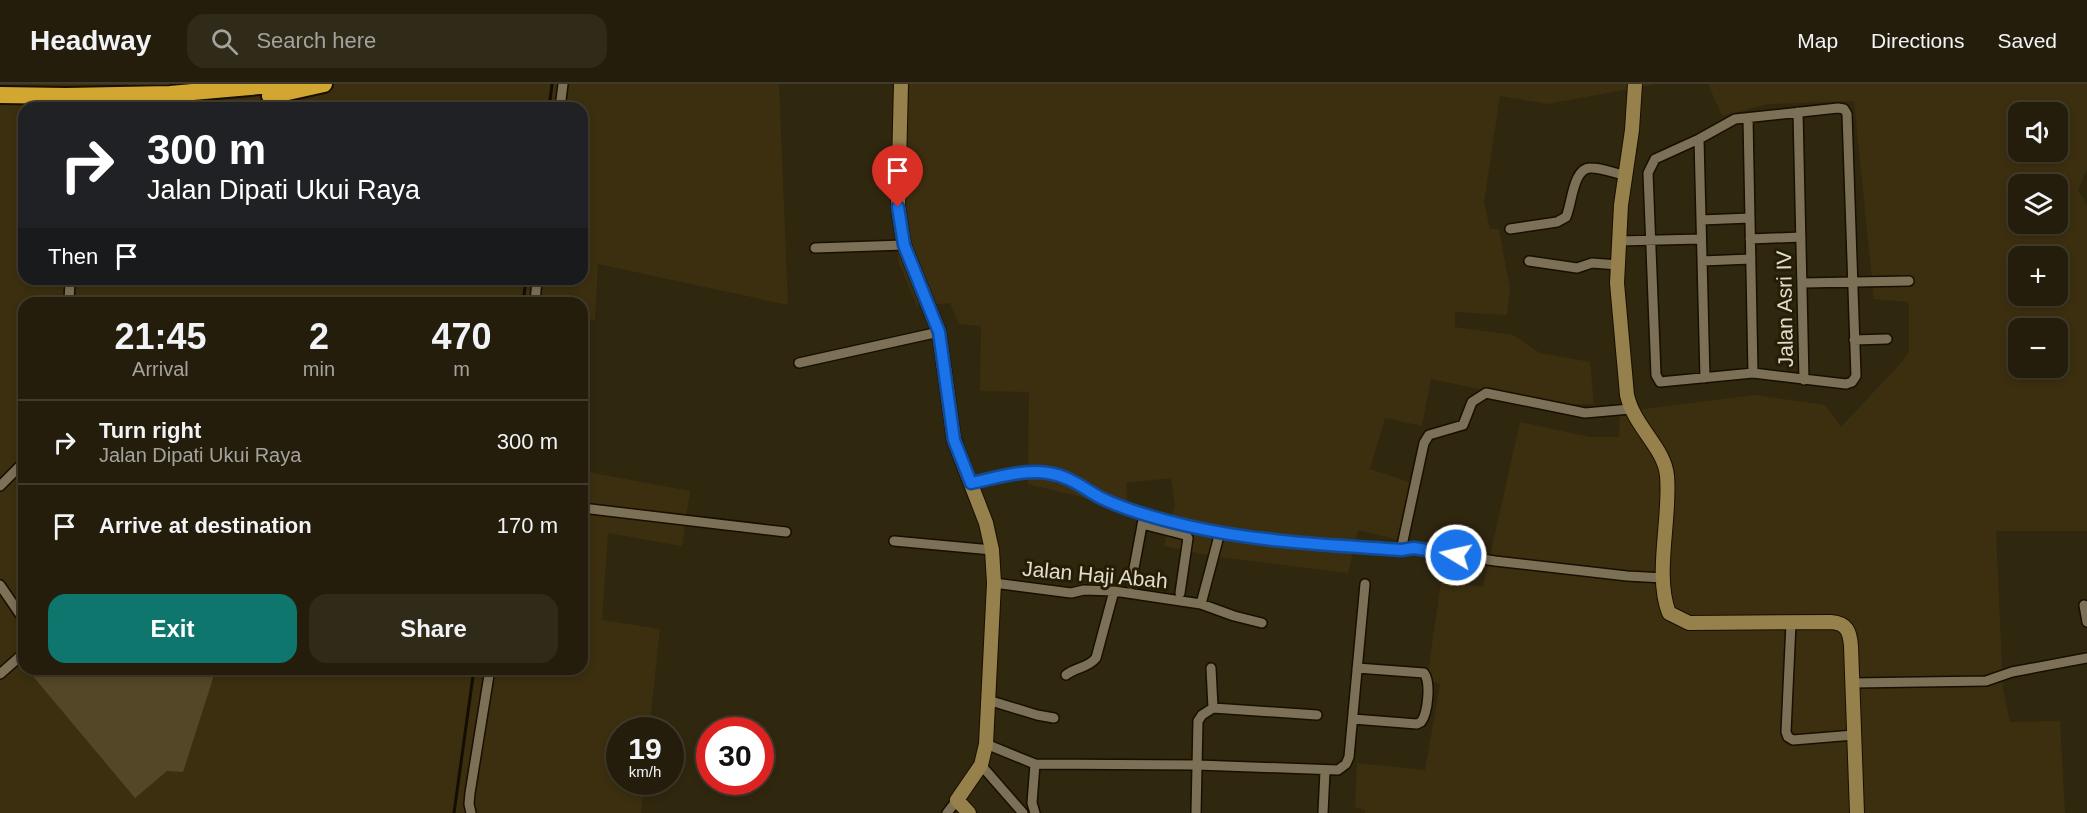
<!DOCTYPE html>
<meta charset="utf-8">
<style>
body{margin:0;font-family:Arial,sans-serif;background:#302a19;color:#f1f3f6;height:100vh;display:flex;flex-direction:column;font-size:22px;white-space:nowrap}
*{box-sizing:border-box;margin:0}
p{font-size:20px;color:#a3a29d}
.icon{flex:none;width:33px;height:33px;fill:none;stroke:currentColor;stroke-width:2;stroke-linecap:round;stroke-linejoin:round}
.map{position:relative;flex:1;overflow:hidden}
.details{position:absolute;left:18px;top:213px;width:570px;height:378px;display:flex;flex-direction:column;background:#241d0b;border-radius:18px;box-shadow:0 3px 9px #0003,0 0 0 2px #413b2c}
.details>*{flex:none}
.guide{position:absolute;left:18px;top:18px;width:570px;height:183px;border-radius:18px;box-shadow:0 3px 9px #0003,0 0 0 2px #413b2c;background:#202124;color:#fff;overflow:hidden}
.controls{position:absolute;left:2008px;top:18px;display:grid;gap:12px}
.controls a{display:grid;place-items:center;width:60px;height:60px;border-radius:12px;background:#241d0b;box-shadow:0 3px 9px #0003,0 0 0 2px #413b2c;font-size:30px}
.speed{position:absolute;left:606px;top:633px;display:flex;gap:12px;font-size:30px;font-weight:700;text-align:center}
.speed>*{display:grid;place-content:center;width:78px;height:78px;border-radius:50%;background:#241d0b;box-shadow:0 3px 9px #0003,0 0 0 2px #413b2c;line-height:1}
.speed small{font-size:15px;font-weight:400}
.speed .limit{border:9px solid #d22;background:#fff;color:#111}
.pin{position:absolute;display:grid;place-items:center;width:51px;height:51px;color:#fff;margin:-62px -26px;border-radius:50% 50% 50% 0;rotate:-45deg;box-shadow:0 0 6px #0007}
.pin .icon{rotate:45deg}
.me{position:absolute;width:66px;margin:-33px;rotate:279deg;stroke-linejoin:round;filter:drop-shadow(0 0 4px #0008)}
.turn{display:flex;align-items:center;gap:21px;height:126px;padding:0 30px;font-size:27px}
.turn .icon{width:78px;height:78px;stroke-width:2.5}
.turn b{display:block;font-size:42px;line-height:51px}
.then{display:flex;align-items:center;height:57px;padding:0 30px;background:#0003;gap:12px;font-size:22px}
.eta{display:flex;justify-content:space-evenly;align-items:center;height:102px;text-align:center}
.eta b{font-size:36px;font-weight:700;line-height:42px}
.cta{display:flex;gap:12px;margin-top:auto;padding:12px 30px}
.cta a{flex:1;height:69px;border-radius:18px;background:#0f766e;color:#fff;font-size:24px;font-weight:700;line-height:69px;text-align:center}
.cta a+a{background:#302a19;color:#f1f3f6}
ul{padding:0;list-style:none}
li{display:flex;align-items:center;gap:18px;height:84px;padding:0 30px;border-top:2px solid #413b2c}
li div{flex:1}
li b{display:block;font-size:22px}
li em{font-style:normal}
header{display:flex;align-items:center;gap:36px;box-sizing:border-box;height:84px;padding:0 30px;background:#241d0b;border-bottom:2px solid #413b2c}
header strong{font-size:28px}
nav{display:flex;gap:33px;margin-inline-start:auto;font-size:21px}
.search{width:420px;height:54px;background:#302a19;display:flex;align-items:center;gap:15px;box-sizing:border-box;padding:0 21px;border-radius:18px;color:#a3a29d;font-size:22px}
.map>svg:first-child{display:block}
.built{fill:#3c2f10;fill-rule:evenodd}
.green{fill:#544728}
.lines{fill:none;stroke-linecap:round;stroke-linejoin:round}
.stream{stroke:#140d01;stroke-width:3}
.street-casing{stroke:#180f00;stroke-width:12}
.secondary-casing{stroke:#180f00;stroke-width:16}
.highway-casing{stroke:#180f00;stroke-width:20}
.street{stroke:#7c7157;stroke-width:9}
.secondary{stroke:#96814c;stroke-width:14}
.highway{stroke:#d2a731;stroke-width:16}
.route-casing{stroke:#114b97;stroke-width:15}
.route{stroke:#1a73e8;stroke-width:10}
.labels{text-anchor:middle;stroke-width:6;stroke-linejoin:round;paint-order:stroke}
.street-label{font-size:21px;fill:#e2dcce;stroke:#261d05}
</style>
<header>
<strong>Headway</strong>
<div class="search"><svg class="icon" aria-label="search" viewBox="0 0 24 24"><circle cx="10" cy="10" r="6"/><path d="M15 15l6 6"/></svg>Search here</div>
<nav><a>Map</a><a>Directions</a><a>Saved</a></nav>
</header>
<div class="map">
<svg width="2087" height="729" viewBox="0 0 2087 729">
<rect width="100%" height="100%" fill="#30270f"/>
<path class="built" d="M0,0h779l9,221 -190,-41 -3,56 -13,-2v-15h-558v366h558v-198l108,20 -8,55 -74,-13 -6,87 58,9 -11,101h-29v52h24l-3,31h-641zM24,24h558v171h-558z
M899,0h757l-108,20 -48,-8 -16,106 6,27h9l11,60 -3,26 -52,-3v15l58,8 27,18 50,9 4,42h-41l-122,-25 -9,47 -37,-8 -15,51 49,16 -11,57 -50,-12 -10,43 -136,-17 -48,-10 11,-41 -4,-27 -45,5 2,29 -47,-15 -53,-13 1,-92 -49,-1 1,-65 -22,-2 -9,-21 -33,3 -18,-43 -7,-50z
M1708,0h379v86l-9,20 9,15v326h-91l7,159 7,32 50,-1 5,92h-700v-3l-10,-3 2,-44 68,7 15,-86 -13,-4 14,-98 42,5 37,-165 70,15h29l1,-25 135,-17 70,10 16,22 60,-64 8,-12v-49l-35,-3 -20,-198 -86,3 -46,12zM2019,28h39v40h-39zM2019,100h39v40h-39zM2019,172h39v40h-39zM2019,244h39v40h-39z"/>
<path class="green" d="M27,585h189l-33,103 -16,-1 -32,27z"/>
<g class="lines">
<path class="stream" d="M549,24l3,-24
M523,219l3,-24
M454,729l20,-144"/>
<g class="street-casing">
<path id="street" d="M137,11l1,13
M66,12l1,12
M560,24l3,-24
M1838,24l6,1 3,5 9,262 -4,6 -6,2 -93,-11 -93,9 -4,-7 -8,-202 7,-14 44,-20 36,-20z
M1798,28l6,268
M1748,34l5,255
M1699,55l6,239
M1701,136l49,-2
M1510,145l47,-7 9,-5c6,-13 7,-50 25,-49 11,0 23,5 33,7
M1750,155l51,-2
M1619,157l82,-2
M815,164l89,-3
M1529,177l48,7 15,-5 26,2
M1702,177l49,-2
M1802,199l107,-2
M69,219l1,-24
M535,219l2,-24
M1854,256l33,-1
M799,279l140,-31
M971,399c25,-5 52,-14 77,-10 21,3 34,15 53,24 27,14 57,22 87,29 69,16 142,19 213,24l13,-2 81,13 132,15 37,2
M0,402l24,-24
M582,424l204,24
M1142,440l43,11 3,3 -8,55
M894,457l98,9
M1401,466l23,-107 5,-8 34,-10 9,-23 14,-9 99,20 45,-4
M994,499l77,10 13,-3 30,1 87,13 33,12 28,7
M1131,500l12,-64
M0,501l24,35
M1201,520l19,-72
M2084,521l3,17
M1791,539l-5,109 2,5 5,3 61,-5
M1211,584l2,40
M0,590l24,-21
M1066,591c10,-8 22,-7 30,-17l18,-67
M1853,599l133,-2 26,-9 75,-14
M988,616l49,15 17,3
M1353,635l64,5 4,-2c7,-9 10,-40 3,-49l-67,-5
M986,660l49,20 162,1 141,5 8,-6 3,-7 16,-173
M1035,680l-3,39 3,10
M981,681l42,48
M471,729l-2,-9 1,-11 20,-124
M947,729l10,-13
M1196,729l2,-92 4,-6 11,-7 104,7
M1323,729l2,-42"/>
</g>
<g class="secondary-casing">
<path id="secondary" d="M901,0l-3,123 6,38 35,87 15,108 32,83 6,27 2,33 -8,161 -5,21 -24,35 12,13
M1635,0l-3,46 -11,75 -4,78 10,112c7,32 38,53 40,81 4,41 -13,99 2,137l20,10 142,-1c16,1 19,10 20,24l6,167"/>
</g>
<g class="highway-casing">
<path id="highway" d="M0,11l66,1 104,-2 113,-10
M270,12l54,-12"/>
</g>
<use href="#street" class="street"/>
<use href="#secondary" class="secondary"/>
<use href="#highway" class="highway"/>
</g>
<g class="lines">
<g class="route-casing">
<path id="route" d="M898,123l6,38 35,87 15,108 17,43c25,-5 52,-14 77,-10 21,3 35,15 53,25 27,13 57,21 87,28 69,16 142,19 213,24l13,-2 42,7"/>
</g>
<use href="#route" class="route"/>
</g>
<g class="labels">
<g class="street-label">
<text transform="translate(1785 225) rotate(-91)" y="7">Jalan Asri IV</text>
<text transform="translate(1095 491) rotate(5)" y="7">Jalan Haji Abah</text>
</g>
</g>
</svg>
<div class="controls">
<a><svg class="icon" aria-label="sound" viewBox="0 0 24 24"><path d="M4 9h4l5-4v14l-5-4H4zM17 9q2 3 0 6"/></svg></a>
<a><svg class="icon" aria-label="layers" viewBox="0 0 24 24"><path d="M12 4l9 5-9 5-9-5zM3 14l9 5 9-5"/></svg></a>
<a>+</a>
<a>−</a>
</div>
<div class="speed"><div>19<small>km/h</small></div><div class="limit">30</div></div>
<div class="pin" style="left:898px;top:123px;background:#d93025"><svg class="icon" aria-label="arrive" viewBox="0 0 24 24"><path d="M6 21V4h12l-3 4 3 4H6"/></svg></div>
<svg class="me" style="left:1456px;top:471px" viewBox="-20 -20 40 40"><circle r="17" fill="#1a73e8" stroke="#fff" stroke-width="3"/><path d="M0-11L8 9 0 5-8 9z" fill="#fff"/></svg>
<div class="guide">
<div class="turn"><svg class="icon" aria-label="right" viewBox="0 0 24 24"><path d="M7 20v-9h11M14 6l5 5-5 5"/></svg><div><b>300 m</b>Jalan Dipati Ukui Raya</div></div>
<div class="then">Then<svg class="icon" aria-label="arrive" viewBox="0 0 24 24"><path d="M6 21V4h12l-3 4 3 4H6"/></svg></div>
</div>
<section class="details">
<div class="eta">
<div><b>21:45</b><p>Arrival</p></div>
<div><b>2</b><p>min</p></div>
<div><b>470</b><p>m</p></div>
</div>
<ul>
<li><svg class="icon" aria-label="right" viewBox="0 0 24 24"><path d="M7 20v-9h11M14 6l5 5-5 5"/></svg><div><b>Turn right</b><p>Jalan Dipati Ukui Raya</p></div><em>300 m</em></li>
<li><svg class="icon" aria-label="arrive" viewBox="0 0 24 24"><path d="M6 21V4h12l-3 4 3 4H6"/></svg><div><b>Arrive at destination</b></div><em>170 m</em></li>
</ul>
<div class="cta"><a>Exit</a><a>Share</a></div>
</section>
</div>
